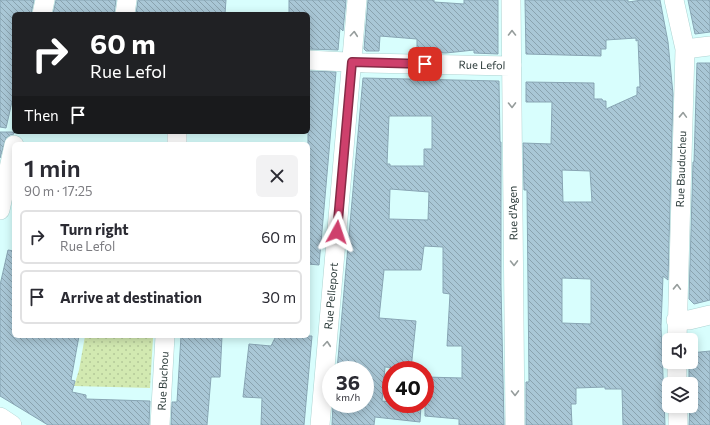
<!DOCTYPE html>
<meta charset="utf-8">
<style>
body{margin:0;font-family:Commissioner,sans-serif;background:#f2f2f3;color:#2b2b33;height:100vh;display:flex;flex-direction:column;font-size:15px;white-space:nowrap}
*{box-sizing:border-box;margin:0}
p{font-size:13px;color:#7c7c81}
.icon{flex:none;width:22px;height:22px;fill:none;stroke:currentColor;stroke-width:2;stroke-linecap:round;stroke-linejoin:round}
.map{position:relative;flex:1;overflow:hidden}
.drawer{position:absolute;left:12px;top:142px;width:298px;height:196px;display:flex;flex-direction:column;background:#fff;border-radius:6px;box-shadow:0 2px 10px #0003}
.drawer>*{flex:none}
.hud{position:absolute;left:12px;top:12px;width:298px;height:122px;border-radius:6px;box-shadow:0 2px 10px #0003;background:#202124;color:#fff;overflow:hidden}
.fabs{position:absolute;left:662px;top:333px;display:grid;gap:8px}
.fabs a{display:grid;place-items:center;width:36px;height:36px;border-radius:6px;background:#fff;box-shadow:0 2px 10px #0003;font-size:20px}
.speed{position:absolute;left:322px;top:361px;display:flex;gap:8px;font-size:20px;font-weight:700;text-align:center}
.speed>*{display:grid;place-content:center;width:52px;height:52px;border-radius:50%;background:#fff;box-shadow:0 2px 10px #0003;line-height:1}
.speed small{font-size:10px;font-weight:400}
.speed .limit{border:6px solid #d22;background:#fff;color:#111}
.pin{position:absolute;display:grid;place-items:center;width:34px;height:34px;color:#fff;margin:-17px;border-radius:8px;box-shadow:0 2px 6px #0006}
.me{position:absolute;width:44px;margin:-22px;rotate:5deg;stroke-linejoin:round;filter:drop-shadow(0 0 3px #0008)}
.turn{display:flex;align-items:center;gap:14px;height:84px;padding:0 12px;font-size:18px}
.turn .icon{width:52px;height:52px;stroke-width:2.5}
.turn b{display:block;font-size:28px;line-height:34px}
.then{display:flex;align-items:center;height:38px;padding:0 12px;background:#0003;gap:8px;font-size:15px}
.round{display:grid;place-items:center;flex:none;width:42px;height:42px;border-radius:6px;background:#f2f2f3}
.summary{display:flex;align-items:center;justify-content:space-between;height:68px;padding:0 12px}
h1{font-size:24px;font-weight:600;line-height:30px}
ul{padding:0;list-style:none}
li{display:flex;align-items:center;gap:12px;height:54px;margin:0 8px 6px;padding:0 4px;border:2px solid #e1e1e2;border-radius:6px}
li div{flex:1}
li b{display:block;font-size:15px}
li em{font-style:normal}
.map>svg:first-child{display:block}
.grass{fill:url(#grass-dots)}
.building{fill:url(#building-back-hatch);stroke:#88a5b4;fill-rule:evenodd}
.lines{fill:none;stroke-linecap:round;stroke-linejoin:round}
.minor-casing{stroke:#aed3d2;stroke-width:20}
.minor{stroke:#fff;stroke-width:19}
.oneway{stroke:#969d9c}
.route-casing{stroke:#862a46;stroke-width:10}
.route{stroke:#ce406c;stroke-width:7}
.labels{text-anchor:middle;stroke-width:3.5;stroke-linejoin:round;paint-order:stroke}
.street-label{font-size:11px;fill:#2c3b3a;stroke:#fff}
</style>
<div class="map">
<svg width="710" height="425" viewBox="0 0 710 425">
<defs>
<pattern id="grass-dots" width="8" height="8" patternUnits="userSpaceOnUse"><rect width="8" height="8" fill="#d2e9b1"/><path d="M2 2h.1M6 6h.1" fill="none" stroke="#b4c999" stroke-width="1.8" stroke-linecap="round"/></pattern>
<pattern id="building-back-hatch" width="6" height="6" patternUnits="userSpaceOnUse"><rect width="6" height="6" fill="#a9c7d6"/><path d="M-1 5l2 2M0 0l6 6M5-1l2 2" fill="none" stroke="#8aa3af"/></pattern>
</defs>
<rect width="100%" height="100%" fill="#d8fefd"/>
<path class="grass" d="M85,336h55l13,2 -3,50 -76,-2 5,-16z"/>
<path class="building" d="M0,0h34l-3,14h-17v79l-8,35 -6,-1z
M56,0h60l-2,14h-61z
M138,0h88l-1,14h-89z
M289,0h57l-3,31 -3,-3 -2,22 -30,-1v-35h-19z
M368,0h66v2l30,2v-4h34v54l-24,-1v-3l-28,3 -29,-1v-13l-37,-3 -1,15h-13l-2,-2z
M525,0h103v2l14,-2h18l8,42 5,52 -5,186 -5,-4 -2,50 4,99h-42l-1,-36h-17v-2l-29,1v16h-5l1,21h-46v-43h3l-2,-192h-3l-1,-47 28,1 1,-42h-26v-20l68,1v16h8l1,2h3v8l31,-14v-8h3l-2,-47 -2,1v-3l-30,2v9h-5v7l-75,-2zM562,170l28,1 2,31h-29zM562,278l29,1v45l-29,-1z
M688,0h22v32l-15,2z
M697,63h13v237l-16,4 -5,-5 4,-137h1z
M308,71l28,1 -17,193 -11,-1z
M363,78l136,3 1,61h1v144l3,139h-45v-6l-34,-3v-39l37,1v-32h-15l3,-52 -7,-1v-46l-19,-1 -3,24h-37l-5,48 37,3 -5,48 -26,-2 -3,34 9,1v2h30l-1,18 -45,-5 -1,8h-42l1,-21h32v-34h-28zM389,116h43v33h-8v17h-34v-2h-3zM390,189l39,3 -1,28 -39,-1z
M0,132h14v2l-4,1 -4,3 -6,20z
M8,250l6,1v85h65l-8,44 4,1 -3,11 14,3v4l64,2 -1,24h-101l-48,-29v-111z
M181,336h41l-2,41h-9l-4,48h-36l1,-23h5z
M276,336h36l-8,89h-43l1,-27 -19,-1 6,-53 22,2z
M710,351v74h-21l2,-41h-2v-22h2v-9z"/>
<g class="lines">
<g class="minor-casing">
<path id="minor" d="M511,0l4,425
M674,0l11,49 -8,291
M42,14l3,-14
M125,14l2,-14
M685,49l25,-3
M308,60l58,3 146,3
M177,144v-12
M0,210l14,-65
M676,320h13l21,-5
M677,362v22
M678,406v19
M0,417l12,8
M160,425l5,-89
M320,425l37,-425"/>
</g>
<use href="#minor" class="minor"/>
</g>
<defs><path id="oneway-chevron" d="M-2-3.5L2.5 0L-2 3.5" fill="none" stroke-width="1.6" stroke-linecap="round" stroke-linejoin="round"/></defs>
<g class="oneway">
<use href="#oneway-chevron" transform="translate(512 33) rotate(-90)"/>
<use href="#oneway-chevron" transform="translate(354 34) rotate(-85)"/>
<use href="#oneway-chevron" transform="translate(512 105) rotate(89)"/>
<use href="#oneway-chevron" transform="translate(683 115) rotate(-88)"/>
<use href="#oneway-chevron" transform="translate(514 263) rotate(89)"/>
<use href="#oneway-chevron" transform="translate(677 287) rotate(-88)"/>
<use href="#oneway-chevron" transform="translate(327 344) rotate(-85)"/>
<use href="#oneway-chevron" transform="translate(515 393) rotate(89)"/>
</g>
<g class="lines">
<g class="route-casing">
<path id="route" d="M337,232l15,-170 73,2"/>
</g>
<use href="#route" class="route"/>
</g>
<g class="labels">
<g class="street-label">
<text transform="translate(482 65) rotate(1)" y="4">Rue Lefol</text>
<text transform="translate(681 169) rotate(-88)" y="4">Rue Bauducheu</text>
<text transform="translate(513 213) rotate(-91)" y="4">Rue d'Agen</text>
<text transform="translate(331 296) rotate(-85)" y="4">Rue Pelleport</text>
<text transform="translate(163 381) rotate(-87)" y="4">Rue Buchou</text>
</g>
</g>
</svg>
<div class="fabs">
<a><svg class="icon" aria-label="sound" viewBox="0 0 24 24"><path d="M4 9h4l5-4v14l-5-4H4zM17 9q2 3 0 6"/></svg></a>
<a><svg class="icon" aria-label="layers" viewBox="0 0 24 24"><path d="M12 4l9 5-9 5-9-5zM3 14l9 5 9-5"/></svg></a>
</div>
<div class="speed"><div>36<small>km/h</small></div><div class="limit">40</div></div>
<div class="pin" style="left:425px;top:64px;background:#d93025"><svg class="icon" aria-label="arrive" viewBox="0 0 24 24"><path d="M6 21V4h12l-3 4 3 4H6"/></svg></div>
<svg class="me" style="left:337px;top:232px" viewBox="-20 -20 40 40"><path d="M0-17L14 15 0 8-14 15z" fill="#ce406c" stroke="#fff" stroke-width="4"/></svg>
<div class="hud">
<div class="turn"><svg class="icon" aria-label="right" viewBox="0 0 24 24"><path d="M7 20v-9h11M14 6l5 5-5 5"/></svg><div><b>60 m</b>Rue Lefol</div></div>
<div class="then">Then<svg class="icon" aria-label="arrive" viewBox="0 0 24 24"><path d="M6 21V4h12l-3 4 3 4H6"/></svg></div>
</div>
<section class="drawer">
<div class="summary"><div><h1>1 min</h1><p>90 m · 17:25</p></div><a class="round"><svg class="icon" aria-label="close" viewBox="0 0 24 24"><path d="M6 6l12 12M18 6L6 18"/></svg></a></div>
<ul>
<li><svg class="icon" aria-label="right" viewBox="0 0 24 24"><path d="M7 20v-9h11M14 6l5 5-5 5"/></svg><div><b>Turn right</b><p>Rue Lefol</p></div><em>60 m</em></li>
<li><svg class="icon" aria-label="arrive" viewBox="0 0 24 24"><path d="M6 21V4h12l-3 4 3 4H6"/></svg><div><b>Arrive at destination</b></div><em>30 m</em></li>
</ul>
</section>
</div>
